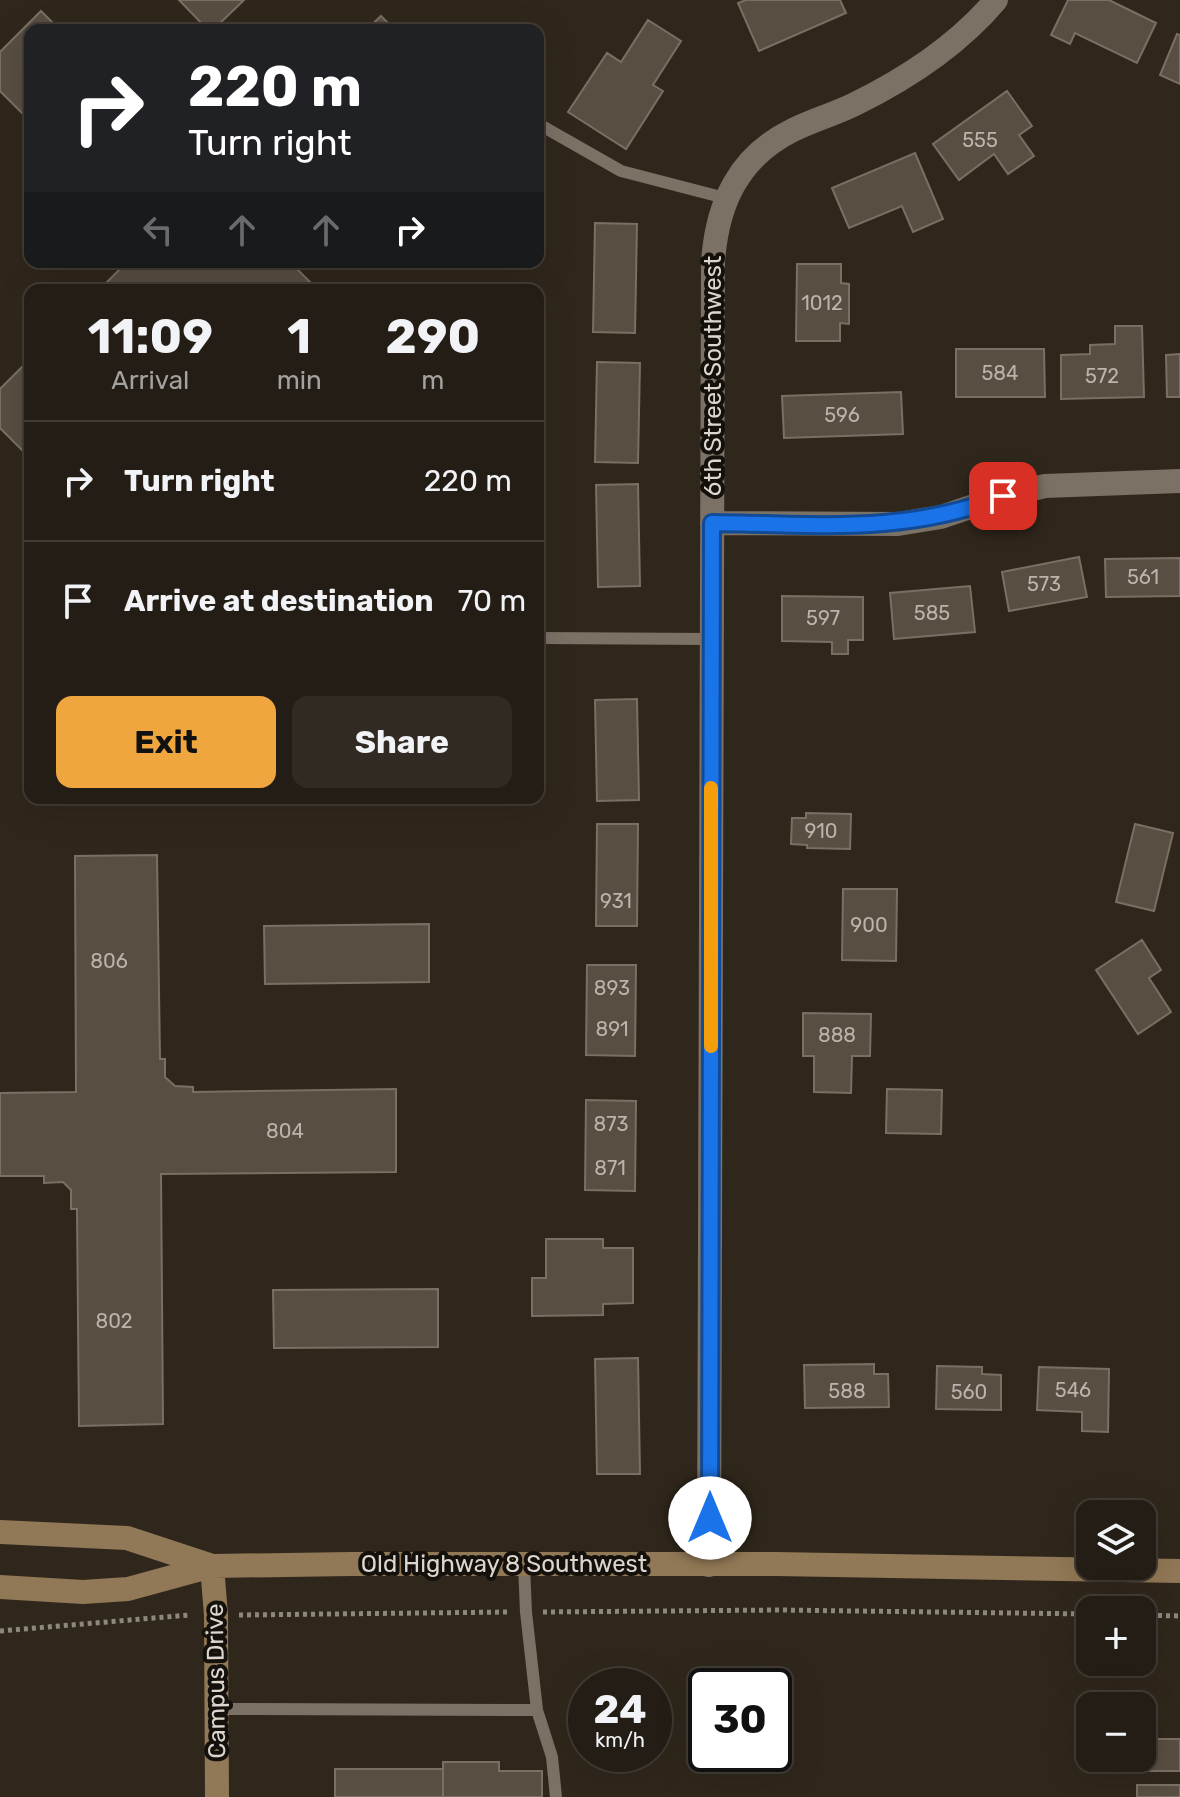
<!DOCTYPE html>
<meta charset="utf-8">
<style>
body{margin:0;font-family:Rubik,sans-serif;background:#302a22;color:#f1f3f6;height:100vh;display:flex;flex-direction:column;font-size:30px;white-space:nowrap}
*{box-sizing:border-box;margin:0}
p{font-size:26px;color:#a3a2a0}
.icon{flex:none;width:44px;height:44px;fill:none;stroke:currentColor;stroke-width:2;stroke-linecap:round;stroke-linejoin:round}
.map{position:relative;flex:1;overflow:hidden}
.sheet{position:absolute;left:24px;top:284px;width:520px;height:520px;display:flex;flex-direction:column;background:#241d15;border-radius:16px;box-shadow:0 8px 32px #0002,0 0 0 2px #413b34}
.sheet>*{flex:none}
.top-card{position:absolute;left:24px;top:24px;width:520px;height:244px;border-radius:16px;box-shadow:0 8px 32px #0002,0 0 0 2px #413b34;background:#202124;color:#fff;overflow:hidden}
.fabs{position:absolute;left:1076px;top:1500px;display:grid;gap:16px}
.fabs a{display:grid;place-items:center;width:80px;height:80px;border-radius:16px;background:#241d15;box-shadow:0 8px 32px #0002,0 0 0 2px #413b34;font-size:40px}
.speed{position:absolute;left:568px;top:1668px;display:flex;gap:16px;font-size:40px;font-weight:700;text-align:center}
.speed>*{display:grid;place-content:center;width:104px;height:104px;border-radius:50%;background:#241d15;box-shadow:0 8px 32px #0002,0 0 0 2px #413b34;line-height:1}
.speed small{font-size:20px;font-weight:400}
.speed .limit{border:4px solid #111;border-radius:12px;background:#fff;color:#111}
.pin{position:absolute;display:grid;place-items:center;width:68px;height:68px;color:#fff;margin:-34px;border-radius:16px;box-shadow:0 4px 12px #0006}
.me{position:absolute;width:88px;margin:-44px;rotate:0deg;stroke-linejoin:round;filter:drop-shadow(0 0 6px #0008)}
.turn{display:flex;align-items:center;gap:28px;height:168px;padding:0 32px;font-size:36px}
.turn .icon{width:104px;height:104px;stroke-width:2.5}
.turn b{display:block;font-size:56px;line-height:68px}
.lanes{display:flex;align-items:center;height:76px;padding:0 32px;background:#0003;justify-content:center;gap:40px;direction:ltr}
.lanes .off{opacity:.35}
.eta{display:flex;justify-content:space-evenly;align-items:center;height:136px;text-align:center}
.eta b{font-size:48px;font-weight:700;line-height:56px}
.cta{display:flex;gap:16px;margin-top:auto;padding:16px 32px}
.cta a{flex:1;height:92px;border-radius:16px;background:#f0a63f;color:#111;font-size:32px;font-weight:700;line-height:92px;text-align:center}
.cta a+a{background:#302a22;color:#f1f3f6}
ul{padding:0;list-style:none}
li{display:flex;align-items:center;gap:24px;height:120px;padding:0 32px;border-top:2px solid #413b34}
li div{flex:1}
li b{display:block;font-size:30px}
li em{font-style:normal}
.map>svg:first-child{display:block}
.building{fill:#584e42;stroke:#7a6f63;stroke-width:2}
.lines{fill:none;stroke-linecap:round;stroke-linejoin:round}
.path{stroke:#8e877e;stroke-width:5;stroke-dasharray:4 4;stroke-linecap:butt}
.lane{stroke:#7b7164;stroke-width:12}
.street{stroke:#7b7164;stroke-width:24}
.secondary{stroke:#917856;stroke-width:24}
.route-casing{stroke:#114b97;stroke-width:20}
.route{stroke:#1a73e8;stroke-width:14}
.slow{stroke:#f59e0b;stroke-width:14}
.labels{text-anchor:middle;stroke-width:8;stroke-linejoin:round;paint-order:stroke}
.number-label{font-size:20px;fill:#bbb4ac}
.street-label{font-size:24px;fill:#dcd6cf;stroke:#14100c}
</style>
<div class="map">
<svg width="1180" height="1797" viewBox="0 0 1180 1797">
<rect width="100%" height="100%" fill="#30271c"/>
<path class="building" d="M179,0h65l-31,30h-5z
M746,0h94l6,13 -87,38 -21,-48z
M1068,0h41l47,23 -19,40 -62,-30 -5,11 -19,-9z
M41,11l19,19h-30v91l-30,-30v-39z
M381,16l14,14h-29z
M648,20l33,21 -28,44 10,6 -37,58 -58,-37 39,-59 14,9z
M1177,34l3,1v49l-20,-9z
M1007,91l25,35 -13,9 15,21 -26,18 -14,-20 -35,26 -26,-36z
M915,153l28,66 -30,13 -11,-26 -53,22 -17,-40z
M595,223l42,1 -2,109 -42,-1z
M127,262h163l28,28h-219z
M797,264h44v19l8,1v40l-9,-1v18h-44z
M1115,326h27l2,71 -83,2v-44l29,-1v-9l25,-1z
M956,349h88l1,48h-89z
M1180,354v43h-13l-1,-42z
M30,359v99l-30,-30v-39z
M597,362l43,1 -2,100 -43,-1z
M901,392l2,42 -119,4 -2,-42z
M638,484l2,102 -42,1 -2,-102z
M1079,557l8,40 -78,14 -7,-39z
M1180,558v38l-74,1 -1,-38z
M970,586l5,46 -81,7 -4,-46z
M782,596l81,1v43h-15v14h-16v-12l-50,-1z
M637,699l2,101 -42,1 -2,-101z
M806,813l45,1 -1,35 -43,-1v-3l-16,-1 1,-26h14z
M597,824h41l-1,102h-41z
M1135,824l38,9 -19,78 -38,-9z
M157,855l3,204h5v18l10,9 18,1v5l203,-3v83l-235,2 2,250 -84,2 -2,-217h-6v-19l-8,-8 -19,1v-7h-44v-83l76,-1 -1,-236z
M843,889h54l-1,72 -54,-1z
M429,924v58l-164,2 -1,-58z
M1142,940l19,30 -12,8 22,34 -33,22 -42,-64z
M587,965h49l-1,91 -49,-1z
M803,1013l68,1 -1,42h-18l-1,37 -37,-1v-36h-11z
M887,1089l55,1 -1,44 -55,-1z
M586,1100l50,1 -1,90 -50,-1z
M546,1239h57v9h30v55l-30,1v11l-71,1v-38h14z
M438,1289v58l-164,1 -1,-58z
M638,1358l2,116h-43l-2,-115z
M874,1364v10h14l1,33 -84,1 -1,-43z
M937,1366l45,1v7l19,1v35l-65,-1z
M1039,1367l70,2 -1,63 -26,-1v-19l-45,-2z
M1142,1739h38v32h-40z
M443,1762h56v9h43v26h-99z
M335,1769h108v28h-108z
M1137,1785h43v12h-43z"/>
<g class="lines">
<path class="path" d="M543,1612l235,-2 312,4
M239,1615l270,-3
M1142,1615l38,1
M0,1631l189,-16"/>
<path class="lane" d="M542,126l79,45 104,27
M538,638l174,1
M524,1566l2,46 11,98 15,47 4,40
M217,1709l320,1"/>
<path class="street" d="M712,523l186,1 43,-7 62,-21 42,-10 135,-5
M709,1565l4,-1303c4,-58 25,-105 80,-132 20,-10 42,-16 62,-26 53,-26 103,-59 141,-104"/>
<path class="secondary" d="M0,1532l127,6 85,28
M212,1566l4,49 1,182
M0,1587l83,5 45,-3 84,-23 139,-2h425l404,7"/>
</g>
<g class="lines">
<g class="route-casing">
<path id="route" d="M710,1518l2,-995c103,1 193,12 291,-27"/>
</g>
<use href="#route" class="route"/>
<path class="slow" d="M711,1046v-258"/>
</g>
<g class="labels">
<g class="number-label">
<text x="980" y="147">555</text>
<text x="822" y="310">1012</text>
<text x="1000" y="380">584</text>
<text x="1102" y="383">572</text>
<text x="842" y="422">596</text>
<text x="1143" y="584">561</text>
<text x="1044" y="591">573</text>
<text x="932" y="620">585</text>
<text x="823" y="625">597</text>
<text x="821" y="838">910</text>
<text x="616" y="908">931</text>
<text x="869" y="932">900</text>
<text x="109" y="968">806</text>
<text x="612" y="995">893</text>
<text x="612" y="1036">891</text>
<text x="837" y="1042">888</text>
<text x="611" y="1131">873</text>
<text x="285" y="1138">804</text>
<text x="610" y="1175">871</text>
<text x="114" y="1328">802</text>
<text x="1073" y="1397">546</text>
<text x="847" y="1398">588</text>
<text x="969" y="1399">560</text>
</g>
<g class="street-label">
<text transform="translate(713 376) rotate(-90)" y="8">6th Street Southwest</text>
<text x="504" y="1572">Old Highway 8 Southwest</text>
<text transform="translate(216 1681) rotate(-91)" y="8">Campus Drive</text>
</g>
</g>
</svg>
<div class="fabs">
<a><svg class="icon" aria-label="layers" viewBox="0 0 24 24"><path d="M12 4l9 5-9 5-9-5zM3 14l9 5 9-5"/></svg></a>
<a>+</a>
<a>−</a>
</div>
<div class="speed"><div>24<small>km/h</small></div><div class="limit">30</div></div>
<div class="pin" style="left:1003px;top:496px;background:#d93025"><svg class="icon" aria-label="arrive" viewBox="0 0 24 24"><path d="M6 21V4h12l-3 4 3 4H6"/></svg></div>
<svg class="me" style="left:710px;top:1518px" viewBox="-20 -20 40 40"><circle r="19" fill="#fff"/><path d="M0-13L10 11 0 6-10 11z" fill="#1a73e8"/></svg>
<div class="top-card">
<div class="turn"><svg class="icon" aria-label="right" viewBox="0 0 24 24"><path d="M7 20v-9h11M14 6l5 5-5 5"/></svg><div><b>220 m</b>Turn right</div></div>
<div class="lanes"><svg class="icon off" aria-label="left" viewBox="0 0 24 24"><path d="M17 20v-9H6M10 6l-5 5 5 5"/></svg><svg class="icon off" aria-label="ahead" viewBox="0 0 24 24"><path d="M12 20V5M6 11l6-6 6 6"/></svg><svg class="icon off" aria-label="ahead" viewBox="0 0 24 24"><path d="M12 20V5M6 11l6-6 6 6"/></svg><svg class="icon" aria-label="right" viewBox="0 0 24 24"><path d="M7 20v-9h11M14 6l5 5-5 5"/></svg></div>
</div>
<section class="sheet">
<div class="eta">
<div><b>11:09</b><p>Arrival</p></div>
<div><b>1</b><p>min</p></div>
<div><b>290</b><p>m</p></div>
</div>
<ul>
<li><svg class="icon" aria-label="right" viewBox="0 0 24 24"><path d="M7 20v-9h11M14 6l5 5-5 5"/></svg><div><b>Turn right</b></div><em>220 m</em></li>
<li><svg class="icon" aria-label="arrive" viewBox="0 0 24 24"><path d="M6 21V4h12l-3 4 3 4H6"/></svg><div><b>Arrive at destination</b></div><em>70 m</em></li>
</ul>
<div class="cta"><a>Exit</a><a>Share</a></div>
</section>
</div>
